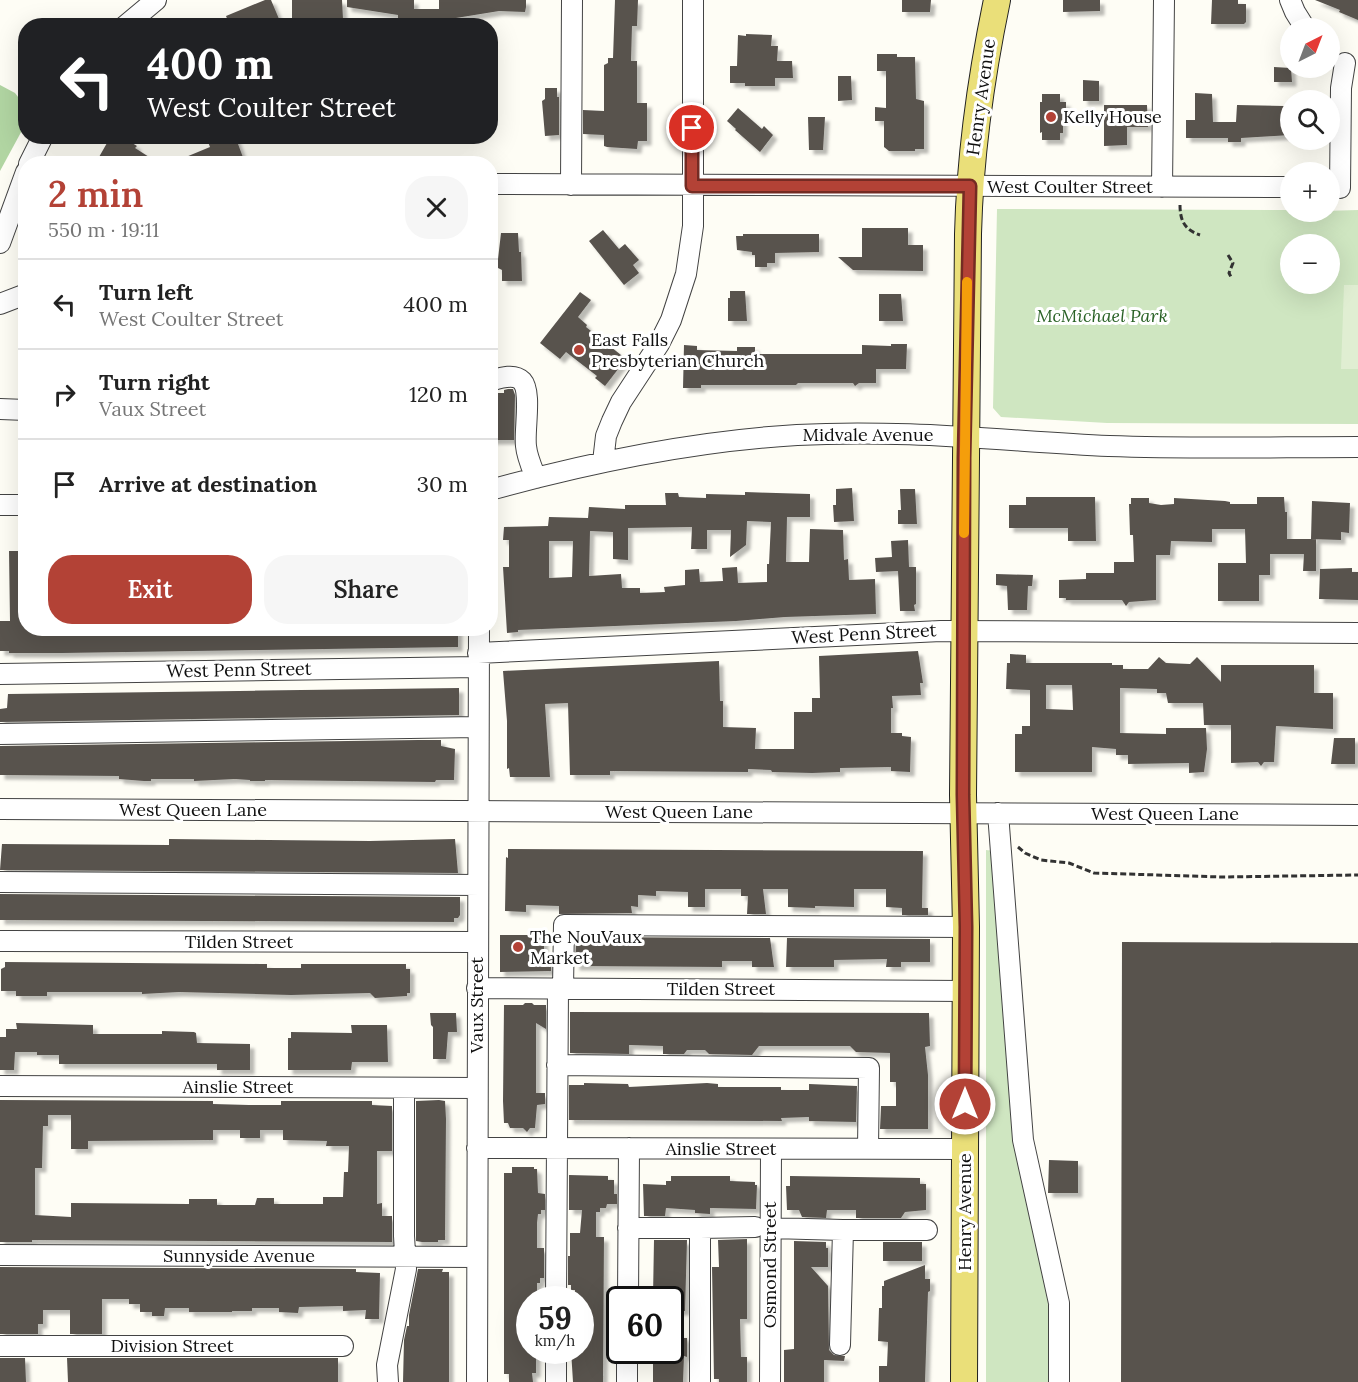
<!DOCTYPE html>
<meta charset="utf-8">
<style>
body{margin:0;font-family:Lora,serif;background:#f6f6f6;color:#222;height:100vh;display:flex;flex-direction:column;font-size:22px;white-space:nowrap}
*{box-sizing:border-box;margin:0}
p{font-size:20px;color:#767676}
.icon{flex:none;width:33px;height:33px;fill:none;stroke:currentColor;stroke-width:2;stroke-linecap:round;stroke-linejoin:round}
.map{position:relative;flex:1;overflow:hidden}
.panel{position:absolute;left:18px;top:156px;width:480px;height:480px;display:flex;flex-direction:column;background:#fff;border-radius:24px;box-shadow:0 6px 24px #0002}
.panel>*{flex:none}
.guide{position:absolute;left:18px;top:18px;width:480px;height:126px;border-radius:24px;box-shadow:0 6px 24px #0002;background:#202124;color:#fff;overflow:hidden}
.needle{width:39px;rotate:42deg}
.tools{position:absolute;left:1280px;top:18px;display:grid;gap:12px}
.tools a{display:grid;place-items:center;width:60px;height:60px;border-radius:50%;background:#fff;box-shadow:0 6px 24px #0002;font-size:30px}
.speed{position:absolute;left:516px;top:1286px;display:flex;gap:12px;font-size:30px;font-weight:700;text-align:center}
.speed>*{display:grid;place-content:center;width:78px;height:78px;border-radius:50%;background:#fff;box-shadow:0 6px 24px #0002;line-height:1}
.speed small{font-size:15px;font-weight:400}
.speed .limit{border:3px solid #111;border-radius:9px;background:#fff;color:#111}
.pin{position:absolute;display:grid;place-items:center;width:51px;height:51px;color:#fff;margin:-26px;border:3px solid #fff;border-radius:50%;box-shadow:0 2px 6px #0007}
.me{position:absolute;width:66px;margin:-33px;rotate:0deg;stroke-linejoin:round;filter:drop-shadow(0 0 4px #0008)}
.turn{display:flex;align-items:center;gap:21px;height:126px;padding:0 30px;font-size:27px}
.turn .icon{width:78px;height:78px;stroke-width:2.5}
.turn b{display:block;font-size:42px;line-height:51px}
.round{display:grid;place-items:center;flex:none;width:63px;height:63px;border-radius:24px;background:#f6f6f6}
.headline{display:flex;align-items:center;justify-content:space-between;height:102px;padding:0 30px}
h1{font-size:36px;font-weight:600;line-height:45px;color:#b34236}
.primary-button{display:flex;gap:12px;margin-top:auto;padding:12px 30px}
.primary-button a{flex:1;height:69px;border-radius:24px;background:#b34236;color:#fff;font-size:24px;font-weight:600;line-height:69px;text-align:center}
.primary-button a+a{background:#f6f6f6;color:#222}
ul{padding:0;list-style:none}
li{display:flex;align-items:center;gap:18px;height:90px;padding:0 30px;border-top:2px solid #e0e0e0}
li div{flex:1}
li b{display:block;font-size:22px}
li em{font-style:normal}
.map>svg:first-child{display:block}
.green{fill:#cfe6c1;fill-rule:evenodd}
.forest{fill:#b1d5a2}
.pitch{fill:#e0eed2}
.building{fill:#58534e;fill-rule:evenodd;filter:url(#shadow)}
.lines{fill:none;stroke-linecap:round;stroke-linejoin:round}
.minor-casing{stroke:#434343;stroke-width:22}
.major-casing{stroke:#212121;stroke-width:28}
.path{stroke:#323232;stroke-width:3;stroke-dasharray:6 3;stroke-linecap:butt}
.minor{stroke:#fff;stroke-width:20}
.major{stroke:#eadf79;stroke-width:26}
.route-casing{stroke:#742b23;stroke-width:15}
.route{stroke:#b34236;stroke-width:10}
.slow{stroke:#f59e0b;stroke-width:10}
.poi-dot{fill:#b34236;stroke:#fff;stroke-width:2}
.labels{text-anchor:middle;stroke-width:6;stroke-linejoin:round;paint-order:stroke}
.street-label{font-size:18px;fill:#101010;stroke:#fff}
.poi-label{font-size:18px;fill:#101010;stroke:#fff;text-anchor:start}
.park-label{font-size:18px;font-style:italic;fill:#2a6226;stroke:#fff}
</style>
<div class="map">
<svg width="1358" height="1382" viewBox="0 0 1358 1382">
<defs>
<filter id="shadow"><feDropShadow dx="4.5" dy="4.5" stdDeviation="1.5" flood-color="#0004"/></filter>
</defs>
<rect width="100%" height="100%" fill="#fefdf5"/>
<path class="green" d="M997,209l293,1v2l68,-2v214l-251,-1 -106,-6 -8,-9zM1290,244h39v40h-39z
M986,850l9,1 53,430 4,101h-66z"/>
<path class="forest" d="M0,85l15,8 10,13 1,17 -26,48z"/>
<path class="pitch" d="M1344,285h14v84h-17z"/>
<path class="building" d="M265,0h6l11,26h-52l-4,-10z
M292,0h50l1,19 -2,7h-49z
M347,0h67v9h25v-9h87v7l-1,5 -26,-1 -43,7v8h-58v-11l-51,-8z
M615,0h23l-1,26h-5l-1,35h6v42h10v38h-9l-1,8 -30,-2 -3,-1v-11l-21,-1v-24l21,1v-46l4,-2v-5h5z
M902,0h29l-1,12h-28z
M1063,0h37v11l-37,1z
M1212,0h26v4h8v18l-2,2h-33z
M1315,0h43v20l-19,-8 1,-2z
M746,34l26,1 -1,11h7l-1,15h15l1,17h-18v8h-30v-3h-15v-17h7l1,-31 8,1z
M877,54h20v3h18l1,42 8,2v48h-9v2h-26l-5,-4v-26h-9v-14l11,1v-37h-9z
M1274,67l17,1 1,14h-18z
M838,76h13l1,24 -14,1z
M1083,80l16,1v20h-16z
M545,88h12v9h2v38l-14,1 -3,-35 3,-2z
M1195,93l17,1 1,28h23l1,-17 47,1v3h6v26l-49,3v4h-13v-4h-42v-18h9z
M1042,94h18v8h6v12l-3,1v18h-3v7h-18v-8l-2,1v-31h2z
M1104,105h43l1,22h-21v18l-23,1z
M738,108l24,21 2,-3 9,9 -13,17 -25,-22 1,-1 -9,-8z
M808,117h17l-2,33h-14z
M111,136h6l9,5 1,-1 10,6 -2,2 25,16h-30l-4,-3 -1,3h-30z
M214,136h21l9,24 -8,4h-67l41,-17 -3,-8z
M862,228h46v17h15v26l-70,-1 -15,-13h24z
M603,230l16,19 6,-5 14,16 -6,5 6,8 -15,12 -35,-44z
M501,233h17l1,19h2l1,29h-20v-11l-4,-2v-9z
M743,234h76v18l-44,1v10h-8v4h-12v-12h-3v-3l-15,-2 -1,-14h7z
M730,291h15l2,30h-19v-23h2z
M580,292l11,8 -13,17 9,8 -1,2 40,32 -21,27 -10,-8 2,-2 -31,-24 -6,7 -20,-16z
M879,294h22l2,27h-24z
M891,344h16l-1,25h-30v14h-17l-4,3 -2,-3h-55l-2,2h-95v3h-18l1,-43 13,1v4l40,1v-4h18v7h107v-9l29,1z
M508,389h5l2,6 -1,45h-24v-47h14v-3z
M852,488l2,33 -20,1 -1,-17h3v-16z
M900,489h15l2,35h-19v-14h3z
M745,492l65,2v23h-23l-1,45h23l1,-33 33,1 1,30 4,-1 1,21 26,-1 1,35 -91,3 -49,4 -218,9v2l-11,1 -4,-66h6v-27h-6l1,-13 44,-1 1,-9 39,1 1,-11 36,2v-4h41l-1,-12h13l1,4 27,1v-4l39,1zM747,521l24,1 -2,42h-2v18l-29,1 -1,-16 -15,1 1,13 -23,1 -1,-13 -14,1v15l-21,2 1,5 -25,1v-5h-18l-1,-14 -32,2 1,-45 23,1v27l15,1v-32l64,-1 -1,22h16v-19h24l-1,27 16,-12zM549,541h24l-1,36 -23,1z
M1026,497h69l1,44h-28v-13h-59v-23h17z
M1257,497h27l1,15h2v27h29v32h-13l1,-17h-34v21h-11v26h-41v-38h28l-1,-34h-33v13l-41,-1 -1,14h-14v45l-27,2 -3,4 -4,-6h-56v-2h-7v-18l27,-1v-6h28v-11h20l-1,-27h-3l-1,-31h2v-6h18v5l12,2 13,-1v-6l51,3 5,1v2h27z
M1312,501l38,2 -1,30 -8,-1v8l-30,-1z
M908,540l1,27h7v37l-2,1 1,6h-15l-2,-40 -22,1 -1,-14 17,-1 -1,-16z
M9,551h17v77h432v19l-396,6h-53v-2h-9v-30h10z
M1352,568v4h6v28l-39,-1 1,-30z
M996,574l37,1 -1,11h-4l-1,24h-19l-1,-24 -11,-1z
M918,651l5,32h-3l1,12 -29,1 1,12h-2v25h11v3l9,1 -1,35 -19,-1v-4l-51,1v4l-28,1 -40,-1 -1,-2 -23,-1v3l-138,-1v4h-40l-2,-72 -23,1 5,73h-40l-1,-9 -2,1v-48l-4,-50 216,-10 1,40h3v26l33,1 -1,21h39v-37h18v-14h8l-1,-42z
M1010,654l16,1v8h86v2h11v4h25l11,-12 7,6 24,1 7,-7 24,25v-17h93v28h19v36l-57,-3 -2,36h-10l-3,4 -3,-4 -27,1v-38h-27l-1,-22h-35l-2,-10h-9v-4l-37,-1v45l46,1v-6h40l1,21 -3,23 -15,1v-10l-61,1v-9h-12v-6l-24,-2v25h-77v-38h7v-8h8v-36l-24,-1 1,-26h3zM1046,685h26l1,25 -27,-1z
M459,688v27l-459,7v-13l7,-1 1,-14z
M1334,738h21v26h-24z
M418,740h23v6l14,3 -1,31h-18l-1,2 -170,-2v1h-15v-1l-15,-1 -41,2v-2h-43v2h-7l-25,-2v-3l-119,-1v-29z
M169,839l201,2 85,-2 3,34 -458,-3 2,-26 167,1z
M508,849l415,2 -1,57h6v7h-26v-7l-16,-1v-18h-32v18l-39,-1v2l-27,-1v-18h-25l3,25h-19l1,-18h-7v-7h-36v18h-17v-15l-32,-1v5l-18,-1v12l-7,-1 1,7 -73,1v-8l-33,-1v7l-21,-1 1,-54 2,1z
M0,894l460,3v18l-2,3h-4v4l-454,-2z
M500,935h44v24h7v12l-51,1z
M576,937l194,1 4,29h-22v-6h-30v6l-147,-1z
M787,938l143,1v23h-29v5h-15l1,-8 -53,1v7h-48z
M1122,942l236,1v439h-237z
M5,962l256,2h6v4h34v-4h105v5h4v24h-3v3l-32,2 -5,-5 -79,2 -112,-3 -37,2v-2h-95v4h-31v-5h-15v-22l4,-2z
M525,1003h7l2,2h12v24l-10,-6v70h9v11l-8,1 -2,23h-5l-3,4 -4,-4h-13l-2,-5h-4l-1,-22 1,-96h19z
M570,1012l359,1 1,33 -5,1 3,28v54h-48l1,-23h15v-24h-6v-29l-34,-1 -6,-6h-91l-7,9 -43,-1 -4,-4h-18l-3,4h-21v-8l-34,-1v9l-59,-1z
M430,1013h26l1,19h-9l-2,27h-13v-32l-2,-2z
M16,1023l77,2v9h69v-3l32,1 2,1 1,10 53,1v26h-33v-6h-158v-9h-22v-3h-22l-1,18h-14v-33h6v-8h11z
M351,1025h36l1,37h-36l-1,8h-63v-32h3v-6l61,1z
M584,1083l44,1 1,3 78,-4 11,1v3h63v3h28v-6l48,2 -1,36 -47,-1v-4l-28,1 1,3 -213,-1v-35h15z
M0,1100l213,1v3l36,1h32v-4h91v4l20,1v45h-15v53l5,-1v13h10v26l-360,-2v2h-32zM48,1115h23v34h17v-8l125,-1v-10h27v8h20v-8h23v10l44,1 -1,5h23l-1,26h-4l-1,25h-20v7h-49v-6h-17l-2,7h-38v-6h-28v5l-118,-1v14l-36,-2v-47h7l1,-42h5z
M439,1100l6,1 1,18 -1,121h-7v2h-16l-6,-1v-140z
M1049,1160l29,1v32h-30z
M512,1167h22v2h3l1,24 7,1v16h-4v4h-3l-1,9v25h7v30h-4v5h-3v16h-7v51h6v23h-4l1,9h-24v-8h-5v-201h8z
M569,1175l39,1v4h6v14h3v10h-10l-1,4h-6v4h-4v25h8l-1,145h-30l-2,-32h9v-51h-5v-9h-4v-5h-3v-29h2v-23h10l2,-23h-13z
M671,1176h59v5l25,1v3h2l-1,24 -46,-1v6l-15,-1v-3l-29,-2 -1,8h-21l-1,-32 23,1v-4h5z
M790,1176l130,2v6h6v26l-21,2 -4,6h-45v-8h-29l-1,8 -24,-1 -3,-7h-12l-1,-24h4z
M747,1239v80h-7l1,38h6v25h-28v-3h-5l-2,-112h7l-1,-27z
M654,1240h33l-2,71h-15v-12l-17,-2z
M794,1241l32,1v6h2v19h-17l17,19 1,64 5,5 11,1 -1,5 -20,-1v22h-40v-32l10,-1z
M883,1242h39v19h-39z
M925,1265v14h5v12l-2,1 -3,90h-46v-16h8l1,-24 -10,-1 1,-33h3v-22h2v-5z
M0,1267l356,2v3l24,1 -1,46h-14l1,-9 -23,1v-5l-44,1 -1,6 -19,-1v-4h-27v3h-20v1h-43v-4h-24l-1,8h-12v-4h-12v-8h-11v-5h-27v35h-32v-24h-27v14h-5v10h-38z
M418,1269h25l-1,3h7v110h-46l1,-42 3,-14h2v-11z
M670,1335h14v3h3v19l-3,-1 -1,26h-30v-25h8v-7h9z
M0,1358h25l1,24h-26z
M67,1358h271v24h-270z"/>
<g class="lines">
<g class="minor-casing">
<path id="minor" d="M1290,0l5,12 10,16
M125,26l31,-26
M29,164l14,-28
M490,184l800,3
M571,185l1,-185
M1162,187l2,-187
M1340,188l1,-100 4,-25
M0,243l26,-71
M0,304l26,-10
M490,381c10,-3 24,-8 32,0 10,11 2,49 4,65 1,11 6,22 10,32
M0,409l26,1
M603,462l3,-26 6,-15 9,-19 38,-58 12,-24 15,-46 7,-48v-226
M490,490c101,-28 203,-49 307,-55 105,-6 208,6 312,11 83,3 166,1 249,1
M0,505h26
M478,653l463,-22 417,2
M0,674l478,-7
M0,734l478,-7
M0,809l1358,6
M998,813l25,327 36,163v79
M0,882l478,3
M0,941l477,1
M477,988l488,3
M563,988l1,-63 402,2
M557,1065l312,3 -1,81
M0,1086l477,2
M477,1148l488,1
M628,1228h72v154
M700,1228l55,-1
M771,1228l72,2 -3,115
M843,1230h84
M0,1255l477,2
M556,1299l2,-310
M628,1299l1,-151
M0,1346h343
M388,1382l-1,-17 19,-96 -2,-33v-148
M477,1382l2,-754
M556,1382v-32
M627,1382v-32
M770,1382l1,-233"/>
</g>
<g class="major-casing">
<path id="major" d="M964,1382l2,-455 -3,-132 5,-561c2,-79 13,-157 29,-234"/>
</g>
<path class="path" d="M1180,205c0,16 5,25 20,30
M1228,255l5,8 -4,10 2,4
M1018,847l7,6 16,7 28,3 25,10 128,4 136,-2"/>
<use href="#minor" class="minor"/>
<use href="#major" class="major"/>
</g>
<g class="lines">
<g class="route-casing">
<path id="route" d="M692,128v58h278l-6,272 -1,337 3,132 -1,177"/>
</g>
<use href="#route" class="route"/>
<path class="slow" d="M964,533l3,-251"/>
</g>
<g class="poi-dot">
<circle cx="1051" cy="117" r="6"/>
<circle cx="579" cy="350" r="6"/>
<circle cx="518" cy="947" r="6"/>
</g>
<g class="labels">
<g class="street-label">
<text transform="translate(981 97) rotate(-82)" y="6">Henry Avenue</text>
<text x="1070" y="193">West Coulter Street</text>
<text x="868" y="441">Midvale Avenue</text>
<text transform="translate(864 634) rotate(-3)" y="6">West Penn Street</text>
<text transform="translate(239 670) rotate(-1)" y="6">West Penn Street</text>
<text x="193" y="816">West Queen Lane</text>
<text x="679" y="818">West Queen Lane</text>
<text x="1165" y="820">West Queen Lane</text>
<text x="239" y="948">Tilden Street</text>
<text x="721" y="995">Tilden Street</text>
<text transform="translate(477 1005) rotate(-90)" y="6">Vaux Street</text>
<text x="238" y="1093">Ainslie Street</text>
<text x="721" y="1155">Ainslie Street</text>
<text transform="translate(965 1212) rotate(-90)" y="6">Henry Avenue</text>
<text x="239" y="1262">Sunnyside Avenue</text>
<text transform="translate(770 1265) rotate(-90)" y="6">Osmond Street</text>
<text x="172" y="1352">Division Street</text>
</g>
<g class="poi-label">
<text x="1063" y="123">Kelly House</text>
<text x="591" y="346">East Falls<tspan x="591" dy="21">Presbyterian Church</tspan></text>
<text x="530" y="943">The NouVaux<tspan x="530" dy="21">Market</tspan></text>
</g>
<g class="park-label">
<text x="1102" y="322">McMichael Park</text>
</g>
</g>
</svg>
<div class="tools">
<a><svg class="needle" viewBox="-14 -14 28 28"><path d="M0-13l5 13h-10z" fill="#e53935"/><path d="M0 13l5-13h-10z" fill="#767676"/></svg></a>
<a><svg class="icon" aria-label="search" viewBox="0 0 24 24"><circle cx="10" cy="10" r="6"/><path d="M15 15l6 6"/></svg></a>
<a>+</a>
<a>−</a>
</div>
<div class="speed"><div>59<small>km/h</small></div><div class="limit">60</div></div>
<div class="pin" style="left:692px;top:128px;background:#d93025"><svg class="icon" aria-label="arrive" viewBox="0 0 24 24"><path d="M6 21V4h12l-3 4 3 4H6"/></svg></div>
<svg class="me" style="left:965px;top:1104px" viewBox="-20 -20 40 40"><circle r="17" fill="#b34236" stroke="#fff" stroke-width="3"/><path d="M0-11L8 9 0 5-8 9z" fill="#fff"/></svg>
<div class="guide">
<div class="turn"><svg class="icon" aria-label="left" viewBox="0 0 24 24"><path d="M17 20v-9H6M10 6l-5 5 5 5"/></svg><div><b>400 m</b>West Coulter Street</div></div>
</div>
<section class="panel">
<div class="headline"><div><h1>2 min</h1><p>550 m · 19:11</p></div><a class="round"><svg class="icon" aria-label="close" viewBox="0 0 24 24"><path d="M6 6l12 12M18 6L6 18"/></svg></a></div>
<ul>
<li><svg class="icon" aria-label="left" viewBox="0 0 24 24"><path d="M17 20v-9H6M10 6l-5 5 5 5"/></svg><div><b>Turn left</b><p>West Coulter Street</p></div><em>400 m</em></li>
<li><svg class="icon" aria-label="right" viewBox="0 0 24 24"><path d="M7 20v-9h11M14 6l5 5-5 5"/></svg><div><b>Turn right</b><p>Vaux Street</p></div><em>120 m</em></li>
<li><svg class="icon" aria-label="arrive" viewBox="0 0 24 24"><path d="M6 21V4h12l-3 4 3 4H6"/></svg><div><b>Arrive at destination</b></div><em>30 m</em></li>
</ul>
<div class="primary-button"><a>Exit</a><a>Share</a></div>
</section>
</div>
